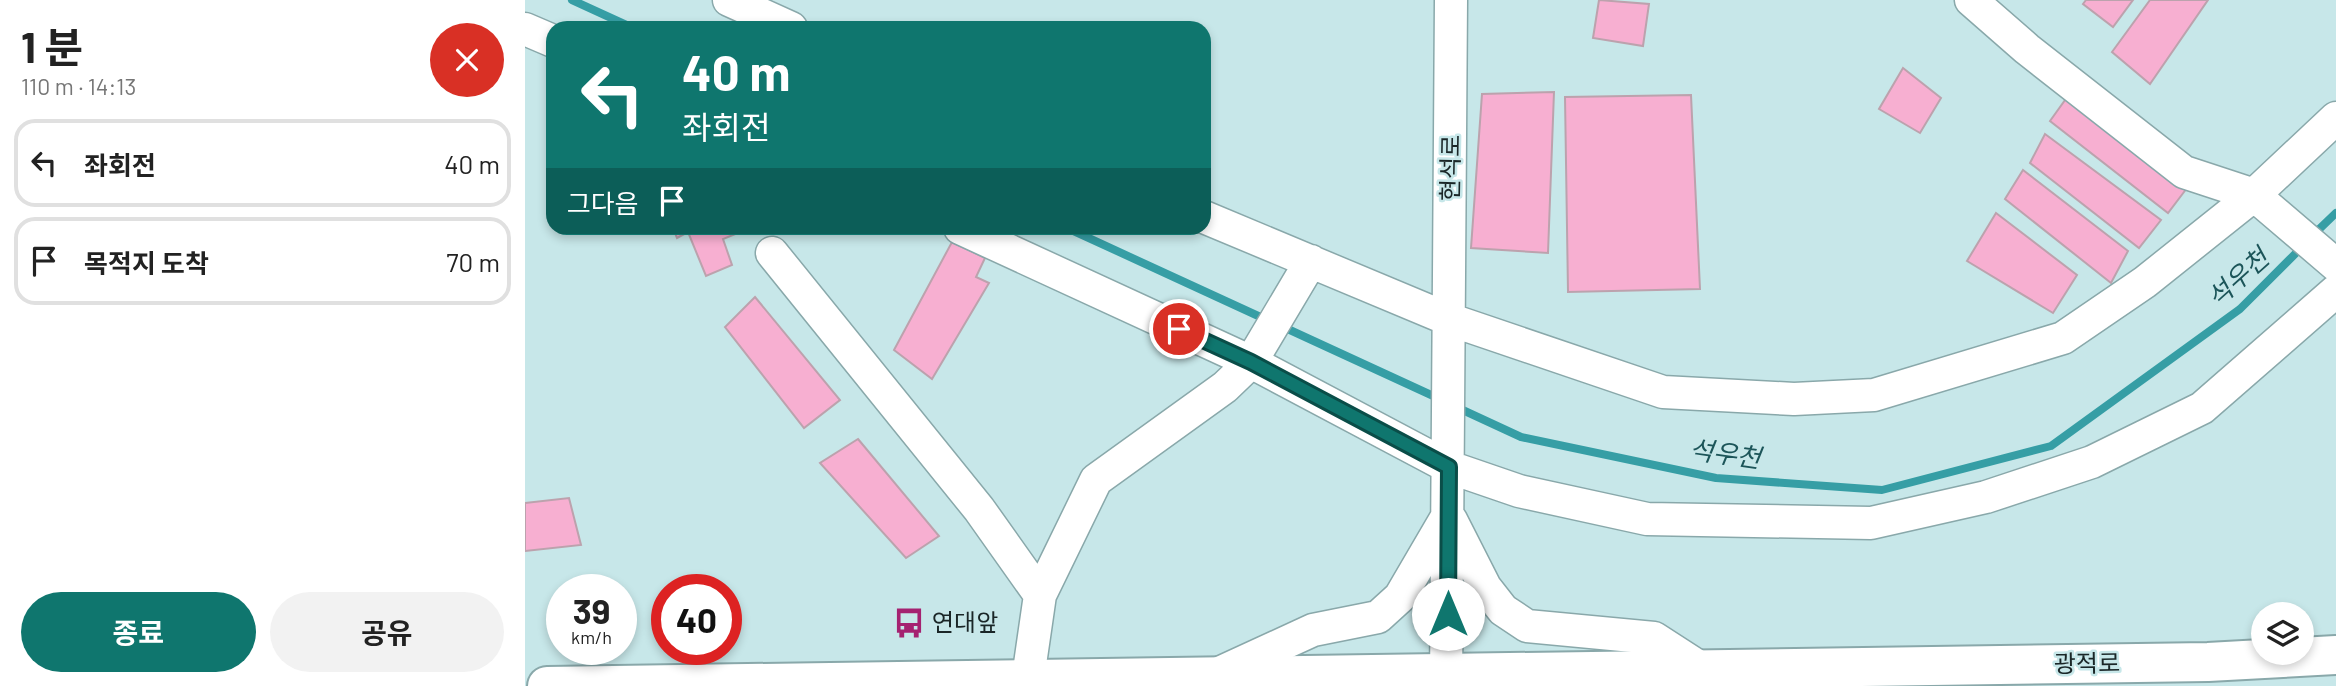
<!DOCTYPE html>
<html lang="ko">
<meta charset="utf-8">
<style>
body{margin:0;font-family:Barlow,"Noto Sans KR",sans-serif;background:#f2f2f2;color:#222;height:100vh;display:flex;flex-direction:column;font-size:26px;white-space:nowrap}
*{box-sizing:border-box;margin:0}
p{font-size:23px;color:#767676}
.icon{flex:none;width:38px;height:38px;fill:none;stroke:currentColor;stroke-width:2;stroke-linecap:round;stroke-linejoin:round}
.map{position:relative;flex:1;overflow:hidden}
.drawer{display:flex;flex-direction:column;background:#fff;width:525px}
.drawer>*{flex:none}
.top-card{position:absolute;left:21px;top:21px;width:665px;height:214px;border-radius:21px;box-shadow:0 4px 10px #0003;background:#0f766e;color:#fff;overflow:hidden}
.fabs{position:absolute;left:1726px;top:602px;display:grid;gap:14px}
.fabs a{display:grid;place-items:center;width:63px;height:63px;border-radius:50%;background:#fff;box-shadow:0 4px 10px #0003;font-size:35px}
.speed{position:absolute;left:21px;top:574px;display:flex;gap:14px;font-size:35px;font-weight:700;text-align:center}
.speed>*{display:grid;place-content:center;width:91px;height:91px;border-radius:50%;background:#fff;box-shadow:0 4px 10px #0003;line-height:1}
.speed small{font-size:18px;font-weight:400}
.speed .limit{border:10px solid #d22;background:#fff;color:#111}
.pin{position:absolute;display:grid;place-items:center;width:60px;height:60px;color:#fff;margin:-30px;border:4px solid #fff;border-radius:50%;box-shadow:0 2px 7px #0007}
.me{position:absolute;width:77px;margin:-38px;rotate:0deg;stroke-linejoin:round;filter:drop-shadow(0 0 5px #0008)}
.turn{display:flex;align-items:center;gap:24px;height:147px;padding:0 21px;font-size:32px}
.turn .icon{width:91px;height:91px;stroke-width:2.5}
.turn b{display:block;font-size:49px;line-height:60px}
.then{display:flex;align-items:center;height:66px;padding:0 21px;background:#0003;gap:14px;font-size:26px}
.round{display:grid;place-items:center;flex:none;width:74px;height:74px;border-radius:37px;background:#f2f2f2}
.headline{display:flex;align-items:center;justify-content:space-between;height:119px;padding:0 21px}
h1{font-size:42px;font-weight:700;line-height:52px}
.cta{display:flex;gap:14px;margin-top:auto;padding:14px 21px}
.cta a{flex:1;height:80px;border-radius:42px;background:#0f766e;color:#fff;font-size:28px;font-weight:700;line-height:80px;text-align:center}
.cta a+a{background:#f2f2f2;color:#222}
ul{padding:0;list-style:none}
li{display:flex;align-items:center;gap:21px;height:88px;margin:0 14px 10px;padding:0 7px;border:4px solid #e0e0e0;border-radius:21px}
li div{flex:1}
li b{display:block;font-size:26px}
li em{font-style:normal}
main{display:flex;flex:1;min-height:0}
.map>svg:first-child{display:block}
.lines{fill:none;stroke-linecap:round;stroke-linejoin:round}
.stream{stroke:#369ea5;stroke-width:8}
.building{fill:#f7afd1;stroke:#bca2ad;stroke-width:2}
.minor-casing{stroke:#89a8aa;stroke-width:35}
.major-casing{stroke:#89a8aa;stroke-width:42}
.minor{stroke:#fff;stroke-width:32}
.major{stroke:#fff;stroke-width:38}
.route-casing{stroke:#0a4d48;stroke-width:18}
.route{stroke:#0f766e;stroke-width:12}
.labels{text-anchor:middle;stroke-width:5;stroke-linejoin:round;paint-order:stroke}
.street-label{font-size:24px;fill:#1a2627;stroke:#c7e7e9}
.poi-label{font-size:24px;fill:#1a2627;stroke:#c7e7e9;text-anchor:start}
.water-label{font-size:26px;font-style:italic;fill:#1c5559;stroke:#c7e7e9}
</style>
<main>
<section class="drawer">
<div class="headline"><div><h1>1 분</h1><p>110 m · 14:13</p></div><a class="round" style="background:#d93025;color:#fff"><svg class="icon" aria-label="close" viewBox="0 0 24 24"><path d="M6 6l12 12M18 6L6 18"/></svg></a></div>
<ul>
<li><svg class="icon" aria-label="left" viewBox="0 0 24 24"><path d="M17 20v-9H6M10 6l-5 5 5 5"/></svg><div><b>좌회전</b></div><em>40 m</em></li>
<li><svg class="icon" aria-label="arrive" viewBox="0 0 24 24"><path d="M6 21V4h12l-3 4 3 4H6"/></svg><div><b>목적지 도착</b></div><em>70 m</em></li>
</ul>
<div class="cta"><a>종료</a><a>공유</a></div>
</section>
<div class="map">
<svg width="1811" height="686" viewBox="0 0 1811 686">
<rect width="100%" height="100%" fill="#c7e7e9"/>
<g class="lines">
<path class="stream" d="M47,0l61,28
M542,228l200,92
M1786,237l25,-24
M754,325l163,75
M929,406l67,31 195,41 166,12 169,-44 189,-137 62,-62"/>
</g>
<path class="building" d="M1074,0l50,4 -6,42 -50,-8z
M1561,0h47l-20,27 -30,-23z
M1625,0h58l-58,84 -38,-32z
M1378,68l38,30 -21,35 -41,-24z
M1029,92l-6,161 -77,-5 11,-154z
M1166,95l9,194 -132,3 -3,-195z
M1543,96l119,92 -19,25 -118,-92z
M1520,134l116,86 -22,28 -109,-85z
M1498,170l105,81 -17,32 -106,-84z
M1471,213l81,62 -24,38 -86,-52z
M148,228h77l-27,11 9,26 -26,11 -18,-44 -11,6z
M427,242l33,16 -9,19 13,6 -57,96 -38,-29z
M230,297l85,103 -36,28 -79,-101z
M333,439l81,97 -33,22 -86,-95z
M44,498l12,47 -56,6v-48z"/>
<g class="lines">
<g class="minor-casing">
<path id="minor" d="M204,0l62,28
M1446,0l56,49 157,123 70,23 82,70
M0,29l28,12
M679,217l244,102 215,73 131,7 80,-4 189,-57 82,-56 109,-87 82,-77
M435,228l291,134 198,105 70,24 128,28 224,4 115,-26 106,-35 110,-54 134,-117
M247,253l207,256 61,86
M926,520l34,67 18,23 24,16 127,12 48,31
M690,675l98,-45 65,-13 22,-20 48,-82
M503,678l12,-83 56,-115 129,-93 26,-25 60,-101
M921,686l5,-686"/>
</g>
<g class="major-casing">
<path id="major" d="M22,686l1661,-24 128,-7"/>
</g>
<use href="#minor" class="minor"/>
<use href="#major" class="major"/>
</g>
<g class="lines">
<g class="route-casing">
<path id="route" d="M654,329l72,33 198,105 -1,147"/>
</g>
<use href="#route" class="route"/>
</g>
<defs>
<g id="bus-bare" transform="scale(2.415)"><path d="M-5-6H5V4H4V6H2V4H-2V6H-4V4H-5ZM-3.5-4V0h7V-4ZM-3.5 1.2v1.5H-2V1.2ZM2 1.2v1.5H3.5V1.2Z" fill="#a52271" stroke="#c7e7e9" stroke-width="2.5" paint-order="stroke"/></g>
</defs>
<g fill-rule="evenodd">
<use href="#bus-bare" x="384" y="623"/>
</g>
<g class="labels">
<g class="street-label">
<text transform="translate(926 168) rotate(-89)" y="8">현석로</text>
<text transform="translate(1562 664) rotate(-1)" y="8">광적로</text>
</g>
<g class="poi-label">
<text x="407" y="631">연대앞</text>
</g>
<g class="water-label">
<text transform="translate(1713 278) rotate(-42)" y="9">석우천</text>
<text transform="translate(1200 454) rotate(8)" y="9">석우천</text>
</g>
</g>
</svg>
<div class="fabs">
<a><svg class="icon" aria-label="layers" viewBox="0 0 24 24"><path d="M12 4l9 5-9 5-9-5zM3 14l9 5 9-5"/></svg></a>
</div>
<div class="speed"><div>39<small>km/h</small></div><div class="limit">40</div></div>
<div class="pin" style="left:654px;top:329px;background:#d93025"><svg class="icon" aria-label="arrive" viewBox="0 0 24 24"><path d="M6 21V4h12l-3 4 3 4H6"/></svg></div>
<svg class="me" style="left:923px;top:614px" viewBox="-20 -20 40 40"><circle r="19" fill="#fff"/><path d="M0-13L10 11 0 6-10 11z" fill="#0f766e"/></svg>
<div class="top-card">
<div class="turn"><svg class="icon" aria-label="left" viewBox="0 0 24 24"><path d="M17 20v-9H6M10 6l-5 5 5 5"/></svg><div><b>40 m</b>좌회전</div></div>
<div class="then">그다음<svg class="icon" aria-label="arrive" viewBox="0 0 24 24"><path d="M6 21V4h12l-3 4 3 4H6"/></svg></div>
</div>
</div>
</main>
